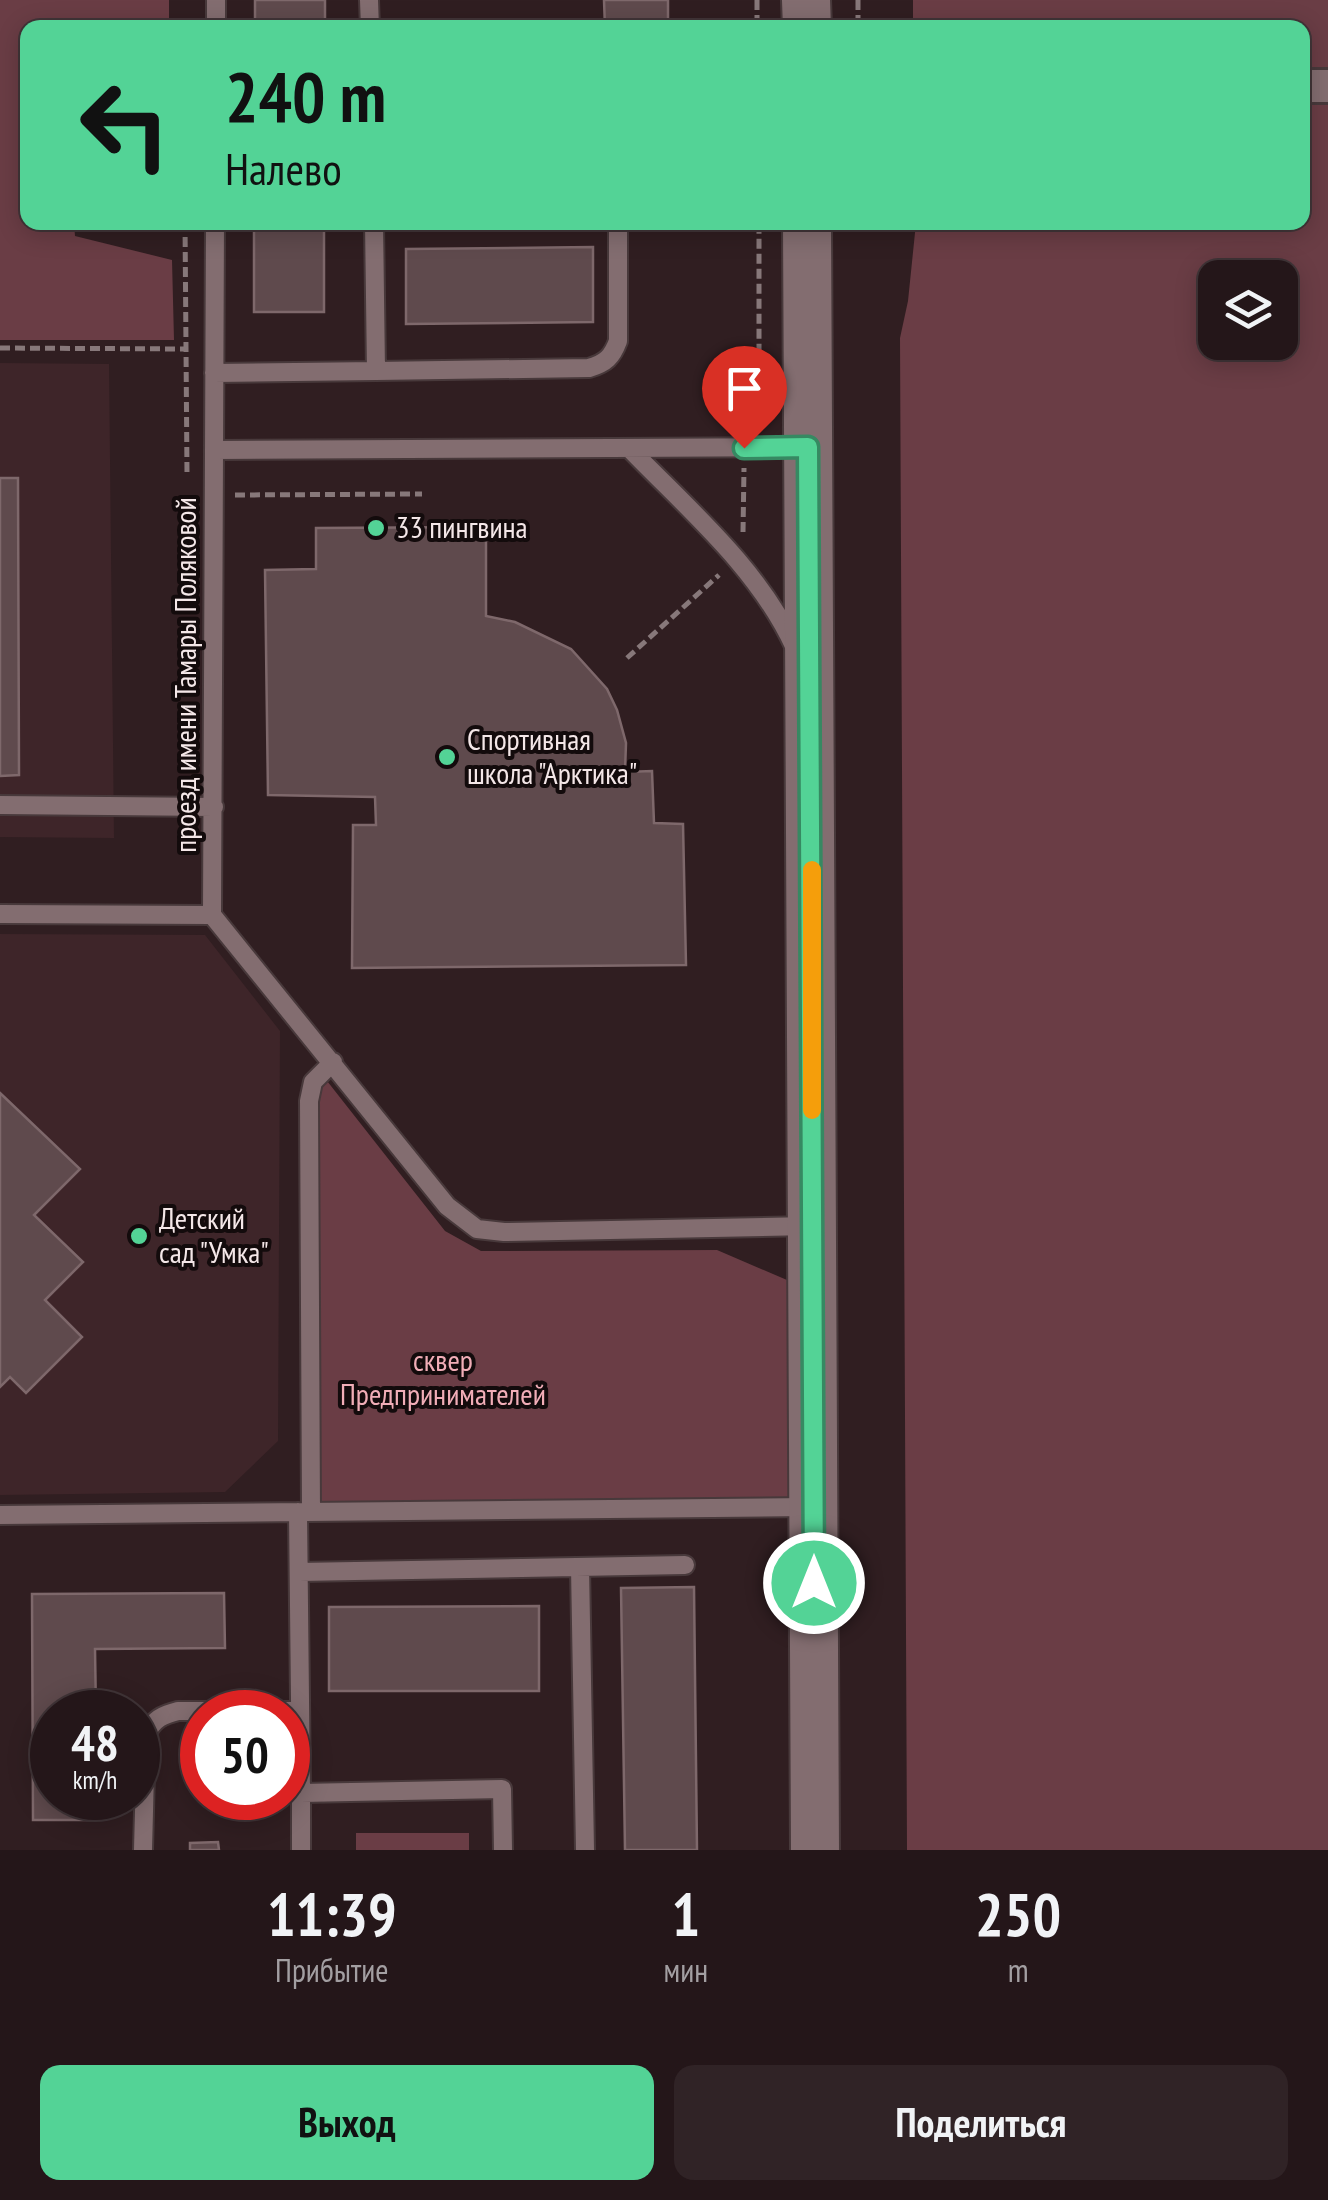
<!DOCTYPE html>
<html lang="ru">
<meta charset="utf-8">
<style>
body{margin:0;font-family:"PT Sans Narrow",sans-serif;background:#302326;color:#f1f3f6;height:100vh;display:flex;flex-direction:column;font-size:38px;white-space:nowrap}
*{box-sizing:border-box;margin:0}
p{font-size:32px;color:#a39fa2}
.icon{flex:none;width:55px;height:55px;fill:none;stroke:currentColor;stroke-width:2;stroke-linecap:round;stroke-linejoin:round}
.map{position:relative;height:1850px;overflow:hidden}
.side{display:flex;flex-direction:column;background:#241619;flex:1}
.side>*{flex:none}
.guide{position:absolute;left:20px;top:20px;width:1290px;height:210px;border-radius:20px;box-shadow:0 5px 25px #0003,0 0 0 2px #413538;background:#53d396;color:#111;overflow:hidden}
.fabs{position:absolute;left:1198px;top:260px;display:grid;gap:20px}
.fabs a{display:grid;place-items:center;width:100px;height:100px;border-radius:20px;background:#241619;box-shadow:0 5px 25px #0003,0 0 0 2px #413538;font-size:50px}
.speed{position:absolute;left:30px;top:1690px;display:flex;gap:20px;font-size:50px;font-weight:700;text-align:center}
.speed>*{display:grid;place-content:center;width:130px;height:130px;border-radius:50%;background:#241619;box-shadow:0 5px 25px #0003,0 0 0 2px #413538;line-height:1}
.speed small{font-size:25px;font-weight:400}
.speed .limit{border:15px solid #d22;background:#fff;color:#111}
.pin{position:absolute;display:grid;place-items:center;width:85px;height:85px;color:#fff;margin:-102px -42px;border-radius:50% 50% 50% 0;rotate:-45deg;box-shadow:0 0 10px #0007}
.pin .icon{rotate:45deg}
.me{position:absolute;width:110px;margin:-55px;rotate:0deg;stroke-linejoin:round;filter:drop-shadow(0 0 8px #0008)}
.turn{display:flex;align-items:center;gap:35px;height:210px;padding:0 40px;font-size:45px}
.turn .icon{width:130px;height:130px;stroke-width:2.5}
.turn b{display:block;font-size:70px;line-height:85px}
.eta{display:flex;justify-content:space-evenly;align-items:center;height:170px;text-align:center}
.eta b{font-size:60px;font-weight:800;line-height:70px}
.button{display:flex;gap:20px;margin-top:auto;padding:20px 40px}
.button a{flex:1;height:115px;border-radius:20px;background:#53d396;color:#111;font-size:40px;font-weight:800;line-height:115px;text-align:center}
.button a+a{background:#302326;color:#f1f3f6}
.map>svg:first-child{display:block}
.built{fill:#3e2529}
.green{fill:#6a3d45;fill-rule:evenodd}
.building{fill:#5f4a4d;stroke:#7e686b;stroke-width:2.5}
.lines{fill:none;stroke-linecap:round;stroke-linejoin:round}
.service-casing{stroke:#48393b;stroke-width:22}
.minor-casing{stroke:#48393b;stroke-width:38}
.secondary-casing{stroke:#48393b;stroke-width:52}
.path{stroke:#87787a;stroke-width:5;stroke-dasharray:10 5;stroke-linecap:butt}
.service{stroke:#836d70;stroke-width:18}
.minor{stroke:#836d70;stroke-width:32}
.secondary{stroke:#836d70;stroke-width:48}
.route-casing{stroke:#368962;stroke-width:25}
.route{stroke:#53d396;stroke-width:18}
.slow{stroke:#f59e0b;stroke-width:18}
.poi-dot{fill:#53d396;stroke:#130b0c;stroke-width:4}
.labels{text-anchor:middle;stroke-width:8;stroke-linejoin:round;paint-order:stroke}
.poi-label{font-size:30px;fill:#f4e7e8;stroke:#130b0c;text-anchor:start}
.street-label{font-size:30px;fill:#f4e7e8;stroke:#130b0c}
.park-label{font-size:30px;fill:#f1adb7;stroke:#130b0c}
</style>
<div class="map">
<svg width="1328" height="1850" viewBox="0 0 1328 1850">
<rect width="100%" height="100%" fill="#301e21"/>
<path class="built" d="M0,363l109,1 5,474 -114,-1z
M0,934l205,1 75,96 -2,410 -53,51 -225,3z"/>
<path class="green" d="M0,0h169v27l-141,1v194l46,1 1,13 97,24 2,80h-174z
M913,0h415v1850h-421l-7,-1512 8,-37 8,-78 386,-1v-194l-389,-1zM1215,278h65v64h-65z
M320,1072l125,159 36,20 236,-1 77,33 -5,224 -478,5 -2,-393z
M356,1833h113v17h-113z"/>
<path class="building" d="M255,0h70v28h-70z
M604,0h64v28h-63z
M254,222h70v90h-70z
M593,247v75l-187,2v-75z
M0,478h18l1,297 -19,1z
M486,527v89l29,6 56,27 36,40 10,21 9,33 -1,29 27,-1 2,52 29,1 3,141 -334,3 1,-143h23l-1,-28 -107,-2 -3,-225 51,-1v-41z
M0,1093l80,76 -46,46 49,47 -38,38 37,37 -56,56 -16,-16 -10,10z
M694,1587l3,263h-72l-4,-262z
M224,1593l1,55 -130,1 1,63h-44v86h44v22h-63l-1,-226z
M539,1606v85h-210v-84z
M218,1842l1,8h-29v-7z"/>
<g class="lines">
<g class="service-casing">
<path id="service" d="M369,0l1,28
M216,28v-28
M376,371l213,-3c17,-5 23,-11 29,-27v-119
M214,373l162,-2 -2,-149
M629,448c59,61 129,120 165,198
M214,450l594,-3
M0,805l214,2
M0,914l212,1 3,-693
M212,915l235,291 30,23 27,3 306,-6
M298,1512l3,281
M311,1512l-2,-411 4,-19 20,-20
M0,1515l809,-8
M580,1567l5,283
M299,1572l386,-7
M143,1850l3,-116c8,-15 16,-19 32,-23h122
M301,1850v-57l201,-4 1,61"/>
</g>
<g class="minor-casing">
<path id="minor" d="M1302,86h26"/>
</g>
<g class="secondary-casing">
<path id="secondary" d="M806,0l1,28
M807,222l8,1628"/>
</g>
<path class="path" d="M757,0v28
M858,0v28
M185,222l2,252
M0,348l185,1
M745,422l14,-11v-189
M235,495l187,-1
M743,532l1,-64
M627,658l92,-83"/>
<use href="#service" class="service"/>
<use href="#minor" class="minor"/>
<use href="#secondary" class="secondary"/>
</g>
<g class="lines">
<g class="route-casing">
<path id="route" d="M744,448l64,-1 6,1136"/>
</g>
<use href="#route" class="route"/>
<path class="slow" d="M812,870v240"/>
</g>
<g class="poi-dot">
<circle cx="376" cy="528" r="10"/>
<circle cx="447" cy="757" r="10"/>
<circle cx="139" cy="1236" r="10"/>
</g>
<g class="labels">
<g class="poi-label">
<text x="396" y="538">33 пингвина</text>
<text x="467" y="750">Спортивная<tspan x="467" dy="34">школа "Арктика"</tspan></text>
<text x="159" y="1229">Детский<tspan x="159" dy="34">сад "Умка"</tspan></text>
</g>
<g class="street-label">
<text transform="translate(186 675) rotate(-90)" y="10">проезд имени Тамары Поляковой</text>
</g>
<g class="park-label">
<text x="443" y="1371">сквер<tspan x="443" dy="34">Предпринимателей</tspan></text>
</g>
</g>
</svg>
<div class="fabs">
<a><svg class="icon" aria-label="layers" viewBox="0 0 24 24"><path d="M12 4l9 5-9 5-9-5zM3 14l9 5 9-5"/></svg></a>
</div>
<div class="speed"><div>48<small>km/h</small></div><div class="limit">50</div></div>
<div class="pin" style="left:744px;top:448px;background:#d93025"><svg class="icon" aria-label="arrive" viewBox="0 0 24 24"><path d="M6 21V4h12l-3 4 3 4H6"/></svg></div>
<svg class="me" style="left:814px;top:1583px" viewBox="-20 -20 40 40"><circle r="17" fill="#53d396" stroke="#fff" stroke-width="3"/><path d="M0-11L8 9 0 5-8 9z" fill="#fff"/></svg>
<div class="guide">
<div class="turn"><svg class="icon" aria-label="left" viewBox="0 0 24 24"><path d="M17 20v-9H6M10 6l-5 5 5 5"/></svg><div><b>240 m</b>Налево</div></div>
</div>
</div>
<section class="side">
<div class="eta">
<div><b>11:39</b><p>Прибытие</p></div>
<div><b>1</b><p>мин</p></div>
<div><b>250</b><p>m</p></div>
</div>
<div class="button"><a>Выход</a><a>Поделиться</a></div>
</section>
